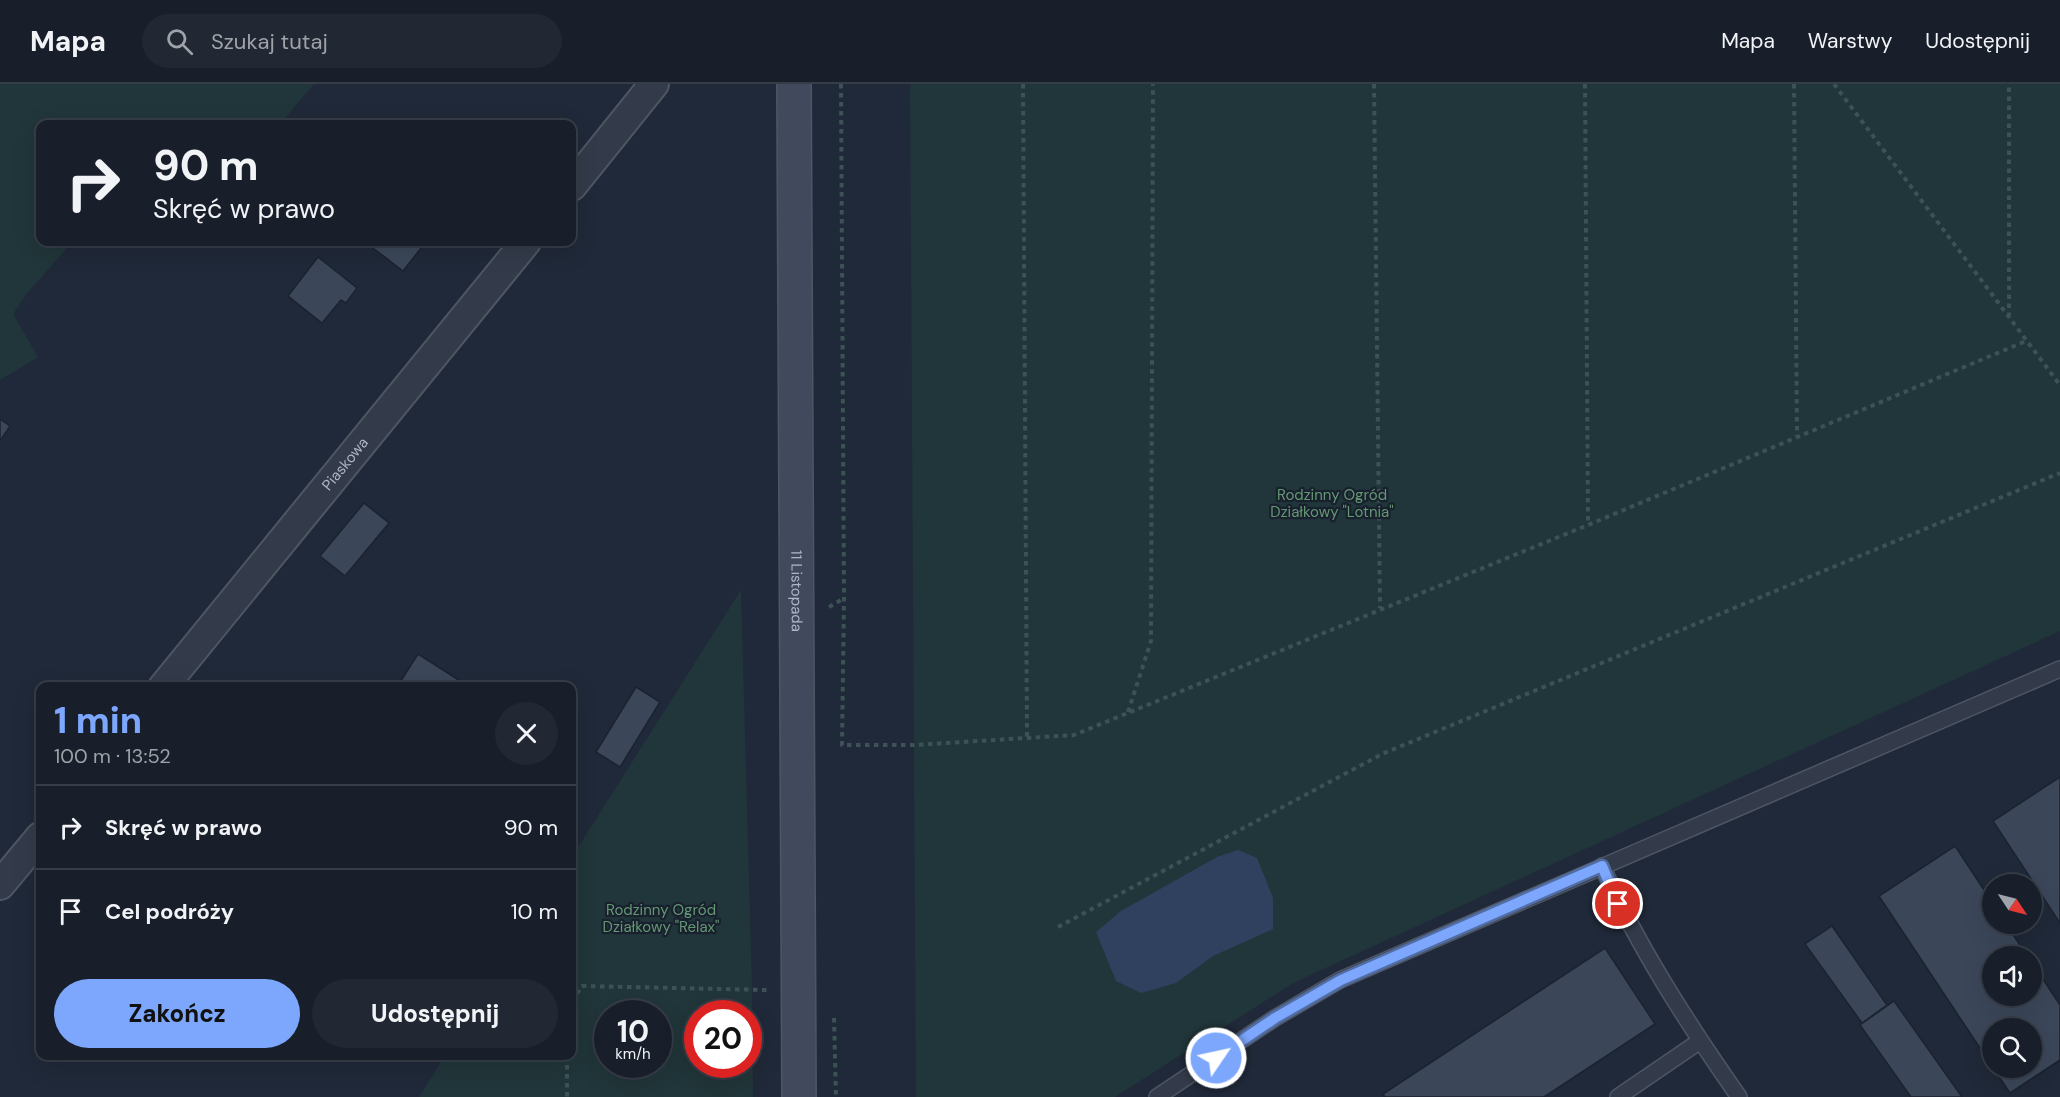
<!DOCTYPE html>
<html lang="pl">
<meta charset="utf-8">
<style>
body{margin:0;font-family:"DM Sans",sans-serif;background:#212733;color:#f1f3f6;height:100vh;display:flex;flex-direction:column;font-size:22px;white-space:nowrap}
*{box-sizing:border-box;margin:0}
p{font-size:20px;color:#9fa2a9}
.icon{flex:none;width:33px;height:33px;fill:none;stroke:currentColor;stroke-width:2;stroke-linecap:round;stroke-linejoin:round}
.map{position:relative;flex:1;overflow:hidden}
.side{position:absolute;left:36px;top:598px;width:540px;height:378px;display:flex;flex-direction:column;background:#181f2b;border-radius:12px;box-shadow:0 6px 24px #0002,0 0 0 2px #363d47}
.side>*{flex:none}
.top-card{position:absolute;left:36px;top:36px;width:540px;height:126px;border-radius:12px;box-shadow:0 6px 24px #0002,0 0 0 2px #363d47;background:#181f2b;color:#f1f3f6;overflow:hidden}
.needle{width:39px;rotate:125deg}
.tools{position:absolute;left:1982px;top:790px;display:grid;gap:12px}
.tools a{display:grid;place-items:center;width:60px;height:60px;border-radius:50%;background:#181f2b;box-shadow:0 6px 24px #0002,0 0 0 2px #363d47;font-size:30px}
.speed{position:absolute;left:594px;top:916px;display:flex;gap:12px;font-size:30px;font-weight:700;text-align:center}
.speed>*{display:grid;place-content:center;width:78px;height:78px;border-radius:50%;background:#181f2b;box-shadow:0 6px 24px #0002,0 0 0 2px #363d47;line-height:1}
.speed small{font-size:15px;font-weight:400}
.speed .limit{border:9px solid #d22;background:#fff;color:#111}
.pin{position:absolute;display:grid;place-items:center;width:51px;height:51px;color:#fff;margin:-26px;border:3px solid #fff;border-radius:50%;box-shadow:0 2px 6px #0007}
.me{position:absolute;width:66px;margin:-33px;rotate:56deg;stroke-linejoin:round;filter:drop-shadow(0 0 4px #0008)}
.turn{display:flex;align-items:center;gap:21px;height:126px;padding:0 18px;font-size:27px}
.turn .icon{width:78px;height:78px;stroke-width:2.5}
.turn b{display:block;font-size:42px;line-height:51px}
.round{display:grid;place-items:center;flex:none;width:63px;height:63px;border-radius:32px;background:#212733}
.head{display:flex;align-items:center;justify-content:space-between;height:102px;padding:0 18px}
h1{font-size:36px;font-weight:800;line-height:45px;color:#7ca7fd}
.action{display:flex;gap:12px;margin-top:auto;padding:12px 18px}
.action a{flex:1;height:69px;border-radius:36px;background:#7ca7fd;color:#111;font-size:24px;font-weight:800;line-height:69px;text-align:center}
.action a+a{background:#212733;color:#f1f3f6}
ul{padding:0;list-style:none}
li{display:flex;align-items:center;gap:18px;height:84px;padding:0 18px;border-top:2px solid #363d47}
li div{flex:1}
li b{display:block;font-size:22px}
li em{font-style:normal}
header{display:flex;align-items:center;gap:36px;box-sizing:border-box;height:84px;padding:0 30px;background:#181f2b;border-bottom:2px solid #363d47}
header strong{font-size:28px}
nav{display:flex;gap:33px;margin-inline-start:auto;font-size:21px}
.search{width:420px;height:54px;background:#212733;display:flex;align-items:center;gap:15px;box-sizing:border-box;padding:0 21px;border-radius:33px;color:#9fa2a9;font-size:22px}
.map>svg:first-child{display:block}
.green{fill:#21363a;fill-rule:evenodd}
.water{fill:#304160}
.building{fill:#3b4759;stroke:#1b2230;stroke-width:1.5}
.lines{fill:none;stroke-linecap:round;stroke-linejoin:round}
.lane-casing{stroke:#4e5664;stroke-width:18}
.street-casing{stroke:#4e5664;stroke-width:32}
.secondary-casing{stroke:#4e5664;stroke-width:36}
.path{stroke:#3c5255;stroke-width:4;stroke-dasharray:4.5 4.5;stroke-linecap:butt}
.lane{stroke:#333b4a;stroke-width:15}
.street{stroke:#333b4a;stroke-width:28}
.secondary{stroke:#414a5d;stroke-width:33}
.route-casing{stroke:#516da4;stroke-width:15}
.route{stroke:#7ca7fd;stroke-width:10}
.labels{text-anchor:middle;stroke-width:4.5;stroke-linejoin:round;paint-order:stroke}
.street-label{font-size:15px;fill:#aeb6c6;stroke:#19202e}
.park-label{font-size:15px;fill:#649873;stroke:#19202e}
</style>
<header>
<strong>Mapa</strong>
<div class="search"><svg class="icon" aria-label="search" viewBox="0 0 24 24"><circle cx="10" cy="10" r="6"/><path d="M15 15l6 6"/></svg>Szukaj tutaj</div>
<nav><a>Mapa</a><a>Warstwy</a><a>Udostępnij</a></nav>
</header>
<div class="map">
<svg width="2060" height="1013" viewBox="0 0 2060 1013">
<rect width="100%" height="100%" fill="#202939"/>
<path class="green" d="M0,0h314l-34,40h-240v118h32l-47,54 -12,18 25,43 -38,23z
M910,0h1150v547l-767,352 -178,114h-199z
M741,506l11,399 1,108h-334l26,-41h127v-199zM608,930h50v51h-50zM698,930h50v51h-50z"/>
<path class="water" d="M1238,766l19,8 16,40v31l-60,27 -37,27 -35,10 -25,-12 -20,-49 25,-21 96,-54z"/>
<path class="building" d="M365,158h61l-23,29z
M318,173l39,31 -11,15 -5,-3 -19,23 -34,-27z
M0,335l10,7 -10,15z
M364,419l25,20 -44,53 -25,-20z
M418,570l47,30 -2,3h-66z
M636,603l24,15 -40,65 -24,-15z
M2060,693v146l-67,-102z
M1955,762l37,56v22h14l22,33h-36v39h39v-35l29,44v55l-50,33 -17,-25h38v-39h-39v37l-113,-170z
M1832,842l55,79 -25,18 -57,-79z
M1605,864l50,76 -111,73h-159l-2,-3z
M1894,917l68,96h-51l-51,-72z"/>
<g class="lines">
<g class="lane-casing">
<path id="lane" d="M1602,782c36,81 86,158 137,231
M1157,1013l118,-79 65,-38 720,-311
M1618,1013l82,-56"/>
</g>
<g class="street-casing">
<g id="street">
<path d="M572,102l82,-102"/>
<path id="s1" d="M163,603l363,-445"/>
<path d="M0,801l40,-48"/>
</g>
</g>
<g class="secondary-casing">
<g id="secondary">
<path id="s2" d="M794,0l5,1013"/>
</g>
</g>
<path class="path" d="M841,0l3,515 -2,146h72l160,-10 514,-210 438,-184
M1023,0l4,654
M1374,0l6,524
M1585,0l3,441
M1794,0l3,352
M1834,0l226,301
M2009,233v-233
M829,523l14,-8
M1128,628l23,-71 2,-557
M1058,843l324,-173 678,-281
M572,917l10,-15 185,4
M834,934l2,79
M567,972v41"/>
<use href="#lane" class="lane"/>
<use href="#street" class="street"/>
<use href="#secondary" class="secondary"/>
</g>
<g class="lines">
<g class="route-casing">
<path id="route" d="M1216,974l59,-40 66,-38 261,-114 16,38"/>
</g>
<use href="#route" class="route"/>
</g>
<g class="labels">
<g class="street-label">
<text dy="5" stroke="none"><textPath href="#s1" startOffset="288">Piaskowa</textPath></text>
<text dy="5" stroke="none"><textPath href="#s2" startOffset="507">11 Listopada</textPath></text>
</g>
<g class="park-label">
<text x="1332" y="416">Rodzinny Ogród<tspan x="1332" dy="17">Działkowy "Lotnia"</tspan></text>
<text x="661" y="831">Rodzinny Ogród<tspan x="661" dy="17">Działkowy "Relax"</tspan></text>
</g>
</g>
</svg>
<div class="tools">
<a><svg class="needle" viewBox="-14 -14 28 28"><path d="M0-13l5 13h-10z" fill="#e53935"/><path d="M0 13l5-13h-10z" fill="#9fa2a9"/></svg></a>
<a><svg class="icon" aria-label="sound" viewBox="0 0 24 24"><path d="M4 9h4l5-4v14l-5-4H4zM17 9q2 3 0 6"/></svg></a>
<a><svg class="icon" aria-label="search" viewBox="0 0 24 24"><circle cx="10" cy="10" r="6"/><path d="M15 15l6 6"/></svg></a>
</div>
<div class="speed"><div>10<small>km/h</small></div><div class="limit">20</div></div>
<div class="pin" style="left:1618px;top:820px;background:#d93025"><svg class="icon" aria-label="arrive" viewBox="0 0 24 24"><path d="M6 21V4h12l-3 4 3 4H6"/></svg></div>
<svg class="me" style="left:1216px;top:974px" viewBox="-20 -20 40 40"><circle r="17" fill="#7ca7fd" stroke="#fff" stroke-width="3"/><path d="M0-11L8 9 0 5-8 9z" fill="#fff"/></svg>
<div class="top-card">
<div class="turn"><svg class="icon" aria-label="right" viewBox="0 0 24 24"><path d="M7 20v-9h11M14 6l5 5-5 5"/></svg><div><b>90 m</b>Skręć w prawo</div></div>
</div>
<section class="side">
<div class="head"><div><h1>1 min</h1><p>100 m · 13:52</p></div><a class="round"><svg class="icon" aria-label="close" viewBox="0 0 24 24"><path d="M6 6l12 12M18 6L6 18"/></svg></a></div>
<ul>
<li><svg class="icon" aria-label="right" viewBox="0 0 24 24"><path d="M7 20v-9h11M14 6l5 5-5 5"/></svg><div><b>Skręć w prawo</b></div><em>90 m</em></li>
<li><svg class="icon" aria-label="arrive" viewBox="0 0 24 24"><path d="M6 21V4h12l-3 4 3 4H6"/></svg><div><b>Cel podróży</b></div><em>10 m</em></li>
</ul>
<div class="action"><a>Zakończ</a><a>Udostępnij</a></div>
</section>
</div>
